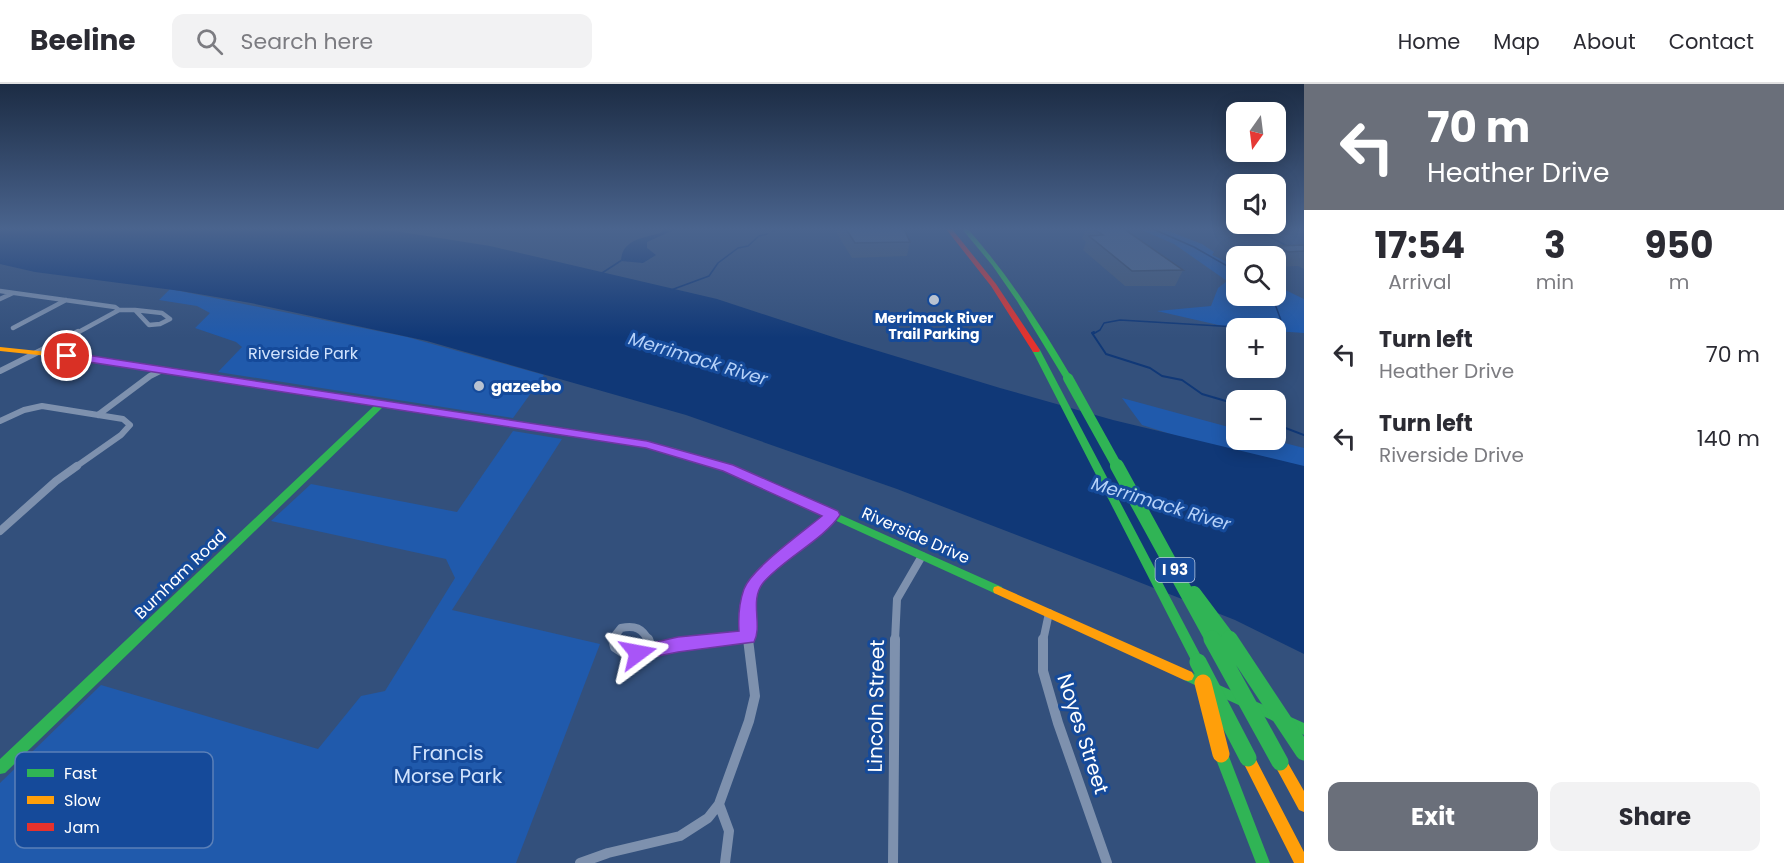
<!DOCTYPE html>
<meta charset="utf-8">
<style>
body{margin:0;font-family:Poppins,sans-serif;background:#f2f2f3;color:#2b2b33;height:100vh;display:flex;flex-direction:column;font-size:22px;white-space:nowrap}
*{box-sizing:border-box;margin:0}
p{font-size:20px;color:#7c7c81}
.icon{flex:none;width:33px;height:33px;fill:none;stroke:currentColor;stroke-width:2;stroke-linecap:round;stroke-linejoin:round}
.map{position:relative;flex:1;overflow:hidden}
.details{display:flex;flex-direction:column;background:#fff;width:480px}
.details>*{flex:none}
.guide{background:#6a6f7a;color:#fff;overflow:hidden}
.needle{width:39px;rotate:194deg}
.fabs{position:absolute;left:1226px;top:18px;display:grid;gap:12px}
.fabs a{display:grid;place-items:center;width:60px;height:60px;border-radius:12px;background:#fff;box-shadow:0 3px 15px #0003;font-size:30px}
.pin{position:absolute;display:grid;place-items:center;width:51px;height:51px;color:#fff;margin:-26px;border:3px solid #fff;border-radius:50%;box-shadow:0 2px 6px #0007}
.me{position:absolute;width:66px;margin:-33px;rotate:77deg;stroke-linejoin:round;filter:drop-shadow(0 0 4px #0008)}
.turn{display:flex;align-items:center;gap:21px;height:126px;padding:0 24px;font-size:27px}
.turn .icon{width:78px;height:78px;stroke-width:2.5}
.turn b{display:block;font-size:42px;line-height:51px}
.eta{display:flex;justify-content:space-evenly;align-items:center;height:102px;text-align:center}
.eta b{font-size:36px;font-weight:700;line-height:42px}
.cta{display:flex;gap:12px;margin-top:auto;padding:12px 24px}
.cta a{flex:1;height:69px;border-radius:12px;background:#6a6f7a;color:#fff;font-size:24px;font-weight:700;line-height:69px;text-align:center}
.cta a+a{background:#f2f2f3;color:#2b2b33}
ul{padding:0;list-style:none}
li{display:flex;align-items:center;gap:18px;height:84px;padding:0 24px}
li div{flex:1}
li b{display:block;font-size:22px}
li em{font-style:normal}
header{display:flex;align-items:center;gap:36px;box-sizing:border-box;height:84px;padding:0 30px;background:#fff;border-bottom:2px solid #e1e1e2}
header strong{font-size:28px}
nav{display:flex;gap:33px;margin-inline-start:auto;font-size:21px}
.search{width:420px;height:54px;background:#f2f2f3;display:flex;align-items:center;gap:15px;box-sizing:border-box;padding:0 21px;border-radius:12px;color:#7c7c81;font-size:22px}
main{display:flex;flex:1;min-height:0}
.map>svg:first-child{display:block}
.green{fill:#205aac}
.water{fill:#103877}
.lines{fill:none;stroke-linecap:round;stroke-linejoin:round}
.stream-far1{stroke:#103877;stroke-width:1.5}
.stream{stroke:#103877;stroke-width:2}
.street-far3{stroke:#7e91ae;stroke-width:4.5}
.street-far2{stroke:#7e91ae;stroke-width:6}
.street-far1{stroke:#7e91ae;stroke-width:8}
.street{stroke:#7e91ae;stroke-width:10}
.fast{fill:#30b455;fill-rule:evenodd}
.slow{fill:#ff9f0a;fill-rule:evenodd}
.jam{fill:#e5322d;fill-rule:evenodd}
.fast-bridge-far2{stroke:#30b455;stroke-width:10}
.fast-bridge-far1{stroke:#30b455;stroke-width:14}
.fast-bridge{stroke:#30b455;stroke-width:17}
.slow-bridge{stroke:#ff9f0a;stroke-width:17}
.wall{fill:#435876}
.building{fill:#4e6689;stroke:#374760;stroke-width:1.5}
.route{fill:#a855f7;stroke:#6d37a1;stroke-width:1.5}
.poi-dot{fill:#b8c2d1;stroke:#154a9a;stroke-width:2}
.labels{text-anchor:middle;stroke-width:6;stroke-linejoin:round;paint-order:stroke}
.far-poi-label{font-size:14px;font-weight:bold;fill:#fff;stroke:#154a9a}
.shield{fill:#154a9a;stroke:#b9c9e1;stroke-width:1.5}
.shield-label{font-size:15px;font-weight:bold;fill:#fff}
.park-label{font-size:16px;fill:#d1e3fd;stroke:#154a9a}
.poi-label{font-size:16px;font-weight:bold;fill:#fff;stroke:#154a9a;text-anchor:start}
.street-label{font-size:16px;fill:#fff;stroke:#154a9a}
.water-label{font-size:18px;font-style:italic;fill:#b6d2f9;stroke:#154a9a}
.near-street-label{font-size:20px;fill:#fff;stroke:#154a9a}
.near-park-label{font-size:20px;fill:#d1e3fd;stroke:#154a9a}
.key{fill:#154a9a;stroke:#5b80b8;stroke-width:1.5}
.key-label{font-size:16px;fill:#fff}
</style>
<header>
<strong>Beeline</strong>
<div class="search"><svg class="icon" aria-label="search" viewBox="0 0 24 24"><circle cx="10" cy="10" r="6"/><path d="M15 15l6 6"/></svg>Search here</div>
<nav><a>Home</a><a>Map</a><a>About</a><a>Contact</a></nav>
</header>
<main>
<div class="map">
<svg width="1304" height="779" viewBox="0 0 1304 779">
<rect width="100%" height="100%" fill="#33507c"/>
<path class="green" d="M1139,145h24l39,15 12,8 -2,3 24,11v30h39v-11l29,14v34l-29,-2v-3l-39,1 -79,-18 54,-5 7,-18 9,-7 -53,-37z
M170,205l237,48 137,38 -31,43 -295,-46 24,-25 -6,-5 -41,-14 15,-15 -13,-7 -38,-6z
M1122,314l114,31v11h37l31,8v26l-19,-4 -143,-45z
M513,347l49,8 -110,171 148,34 -84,219h-516v-80l101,-98 217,64 43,-53 24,-5 70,-113 -9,-19 -175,-38 40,-37 146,28z"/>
<path class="water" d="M0,145h382l108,17 227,53 125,41 158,48 113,32 191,46v188l-69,-34 -119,-47 -219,-84 -211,-74 -259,-74 -176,-38 -70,-12 -146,-19 -35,-8z
M662,145h14l-29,13v6l9,7 -13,8 -22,-2c1,-23 25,-23 42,-29z"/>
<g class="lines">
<path class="stream-far1" d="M1153,145l41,18 42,24
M1255,145l34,18
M773,147l5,-2
M602,189l20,-13
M671,206l38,-14 9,-13 20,-15 10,-2 11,-10 8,-2
M1272,212l10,27 -8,5
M1093,250l7,-4 4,-7 16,-3 133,8"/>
<path class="stream" d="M1094,248l-2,1 14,21 44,14 12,8 20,4 20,14 34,10
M1275,340l29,11"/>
<path class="street-far3" d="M0,207l115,16 4,3 -44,24
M0,215l13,-6
M119,226h16
M135,226l27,3 8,6 -10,5 -11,1z
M13,244l53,-28"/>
<path class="street-far2" d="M0,287l78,-39
M98,331l52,-39 12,-6
M0,337l24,-11 18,-4 81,13 7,6 -9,10 -47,33"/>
<path class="street-far1" d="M0,447l56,-50 21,-15
M614,557l-1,-3 8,-10c14,-3 21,0 28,13
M714,557l34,-4
M748,557c-2,-16 -3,-41 5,-55 14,-23 57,-53 79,-71
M895,557l2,-42 25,-43
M1043,557l6,-28"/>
<path class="street" d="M613,555l2,8 9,6 8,1 46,-9 49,-6
M648,555l4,11
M1043,555v32l15,52 49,140
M719,720l10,27 -4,32
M580,779l28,-10 72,-17 28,-18 11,-14 30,-83 6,-25 -7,-57
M893,779l2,-224"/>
<path class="fast" d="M962,145h6c40,46 73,96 104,149l-1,2h-6l-48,-79 -25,-36z
M1033,264h3l4,2 162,308 2,4 -2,4 -4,1 -4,-1 -162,-316z
M247,298l135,19 244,37 48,10 57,18 271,121 1,3 -1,3 -4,1 -4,-1 -269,-123 -56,-18 -43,-8 -243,-37 -378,366 -5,1v-15l375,-354 -125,-19 -4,-2z
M1188,587l116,52v12l-120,-55 -2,-4 2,-4z
M1221,664l5,2 2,4 42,109h-14l-42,-109 2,-4z"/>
<path class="slow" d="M0,263l67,7 183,28 4,2 -4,2 -183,-28 -67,-7z
M998,502l194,86 2,4 -2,4 -4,1 -4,-1 -190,-87 -1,-3 1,-3z
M1248,668l5,2 51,98v11h-10l-51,-101 -2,-4 2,-4z
M1280,672l5,2 19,33v21l-5,-2 -26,-48 2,-4z"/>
<path class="jam" d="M946,145h6l44,55 44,66 -1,2h-6l-42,-66z"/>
<path class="fast-bridge-far2" d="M1068,294l50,90"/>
<path class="fast-bridge-far1" d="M1117,382l96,175
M1194,509l36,48"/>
<path class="fast-bridge" d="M1212,555l68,123
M1229,555l75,113
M1198,578l50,96"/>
<path class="slow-bridge" d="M1203,599l18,71"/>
</g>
<path class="wall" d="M834,145h68l8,13 -3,14 -55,2z
M1086,145h38l59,41 -8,16h-50l-42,-36 3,-8 -4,-3z
M1304,161v24l-6,-3 -19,1 -4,-3v-8h-4l6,-10z"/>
<path class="building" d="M846,145h56l3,2 5,11 -55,1z
M1094,145h30l59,41 -51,1 -43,-35 14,-1z
M1304,161v6l-16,1 -11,-6z"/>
<linearGradient id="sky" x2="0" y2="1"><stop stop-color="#1c2c44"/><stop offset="0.57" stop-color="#4a648e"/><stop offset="1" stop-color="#4a648e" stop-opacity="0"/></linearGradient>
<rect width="1304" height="254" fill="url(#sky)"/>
<path class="route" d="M67,268l580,89 86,24 105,46 2,4c-17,25 -57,44 -77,68 -14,18 0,42 -9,59l-76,10 -40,8 -6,-2 -3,-5 3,-5 6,-2 40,-9 61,-6c-1,-15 0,-28 5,-42 8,-21 59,-57 78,-73l-99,-45 -77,-23 -583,-90v-5z"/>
<g class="poi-dot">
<circle cx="934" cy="216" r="6"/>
<circle cx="479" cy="302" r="6"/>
</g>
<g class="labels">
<g class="far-poi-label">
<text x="934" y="239">Merrimack River<tspan x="934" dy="16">Trail Parking</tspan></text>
</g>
<rect class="shield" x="1155.5" y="474" width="39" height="24" rx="4.5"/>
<g class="shield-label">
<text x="1175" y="491">I 93</text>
</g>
<g class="park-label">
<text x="303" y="275">Riverside Park</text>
</g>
<g class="poi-label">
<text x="491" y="308">gazeebo</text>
</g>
<g class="street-label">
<text transform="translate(916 451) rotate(24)" y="6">Riverside Drive</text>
<text transform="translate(180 490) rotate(-44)" y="6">Burnham Road</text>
</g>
<g class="water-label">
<text transform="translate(698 275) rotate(17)" y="6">Merrimack River</text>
<text transform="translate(1161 420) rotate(17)" y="6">Merrimack River</text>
</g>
<g class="near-street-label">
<text transform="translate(876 622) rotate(-89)" y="7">Lincoln Street</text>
<text transform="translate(1083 650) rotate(72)" y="7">Noyes Street</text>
</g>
<g class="near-park-label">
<text x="448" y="676">Francis<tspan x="448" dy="23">Morse Park</tspan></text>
</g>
</g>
<rect x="15" y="668" width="198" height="96" rx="9" class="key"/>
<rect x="27" y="685" width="27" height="8" fill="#30b455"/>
<rect x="27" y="712" width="27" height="8" fill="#ff9f0a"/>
<rect x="27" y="739" width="27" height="8" fill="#e5322d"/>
<g class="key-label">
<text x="64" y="695">Fast</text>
<text x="64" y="722">Slow</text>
<text x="64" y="749">Jam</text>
</g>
</svg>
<div class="fabs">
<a><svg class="needle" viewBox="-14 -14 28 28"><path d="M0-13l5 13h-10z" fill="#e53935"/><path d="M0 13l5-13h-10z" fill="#7c7c81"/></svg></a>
<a><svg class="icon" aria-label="sound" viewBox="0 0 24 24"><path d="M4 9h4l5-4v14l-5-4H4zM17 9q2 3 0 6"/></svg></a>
<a><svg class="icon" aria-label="search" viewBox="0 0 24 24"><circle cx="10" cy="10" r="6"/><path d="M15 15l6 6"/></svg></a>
<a>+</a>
<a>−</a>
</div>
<div class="pin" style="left:67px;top:272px;background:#d93025"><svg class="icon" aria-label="arrive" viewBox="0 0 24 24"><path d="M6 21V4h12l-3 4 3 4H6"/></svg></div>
<svg class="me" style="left:638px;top:569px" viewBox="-20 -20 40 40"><path d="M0-17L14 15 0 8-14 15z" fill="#a855f7" stroke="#fff" stroke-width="4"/></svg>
</div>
<section class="details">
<div class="guide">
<div class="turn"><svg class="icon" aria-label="left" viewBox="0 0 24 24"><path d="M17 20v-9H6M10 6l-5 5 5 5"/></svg><div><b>70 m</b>Heather Drive</div></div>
</div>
<div class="eta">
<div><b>17:54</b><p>Arrival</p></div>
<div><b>3</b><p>min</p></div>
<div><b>950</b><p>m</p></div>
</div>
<ul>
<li><svg class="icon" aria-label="left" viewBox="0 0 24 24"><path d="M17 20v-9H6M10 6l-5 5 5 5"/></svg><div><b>Turn left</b><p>Heather Drive</p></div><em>70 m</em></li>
<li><svg class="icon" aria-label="left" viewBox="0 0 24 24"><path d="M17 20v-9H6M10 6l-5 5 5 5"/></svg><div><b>Turn left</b><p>Riverside Drive</p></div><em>140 m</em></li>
</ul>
<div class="cta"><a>Exit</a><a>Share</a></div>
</section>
</main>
